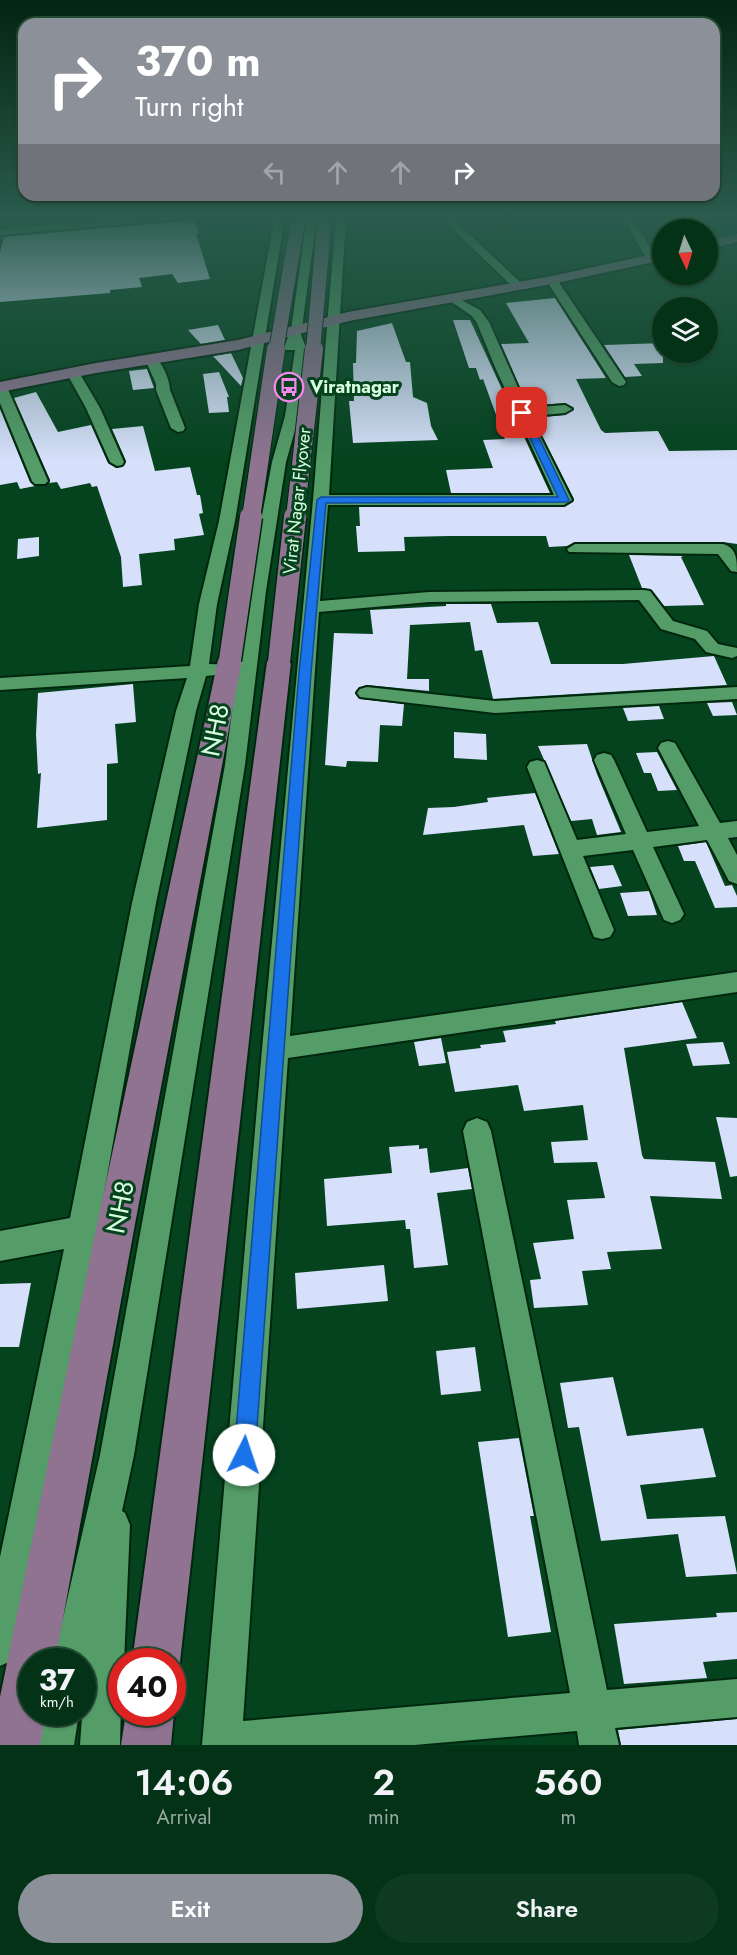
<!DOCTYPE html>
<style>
body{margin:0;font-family:Jost,sans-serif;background:#0d3a20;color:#f1f3f6;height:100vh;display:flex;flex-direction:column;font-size:22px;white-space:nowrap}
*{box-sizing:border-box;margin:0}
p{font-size:20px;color:#97aaa1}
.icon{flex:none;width:33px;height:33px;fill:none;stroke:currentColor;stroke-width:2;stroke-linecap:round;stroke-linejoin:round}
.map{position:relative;height:1745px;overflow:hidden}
.sheet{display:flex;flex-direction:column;background:#043217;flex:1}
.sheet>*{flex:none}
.hud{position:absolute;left:18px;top:18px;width:702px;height:183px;border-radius:18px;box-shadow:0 2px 4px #0004,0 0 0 2px #254d36;background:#8c9099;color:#fff;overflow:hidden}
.needle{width:39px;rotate:176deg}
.controls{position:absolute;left:652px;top:219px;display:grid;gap:12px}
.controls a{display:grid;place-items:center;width:66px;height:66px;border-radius:50%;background:#043217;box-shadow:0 2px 4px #0004,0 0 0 2px #254d36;font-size:30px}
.speed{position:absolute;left:18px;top:1648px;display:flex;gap:12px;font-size:30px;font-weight:700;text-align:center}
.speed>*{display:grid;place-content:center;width:78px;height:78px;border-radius:50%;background:#043217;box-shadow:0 2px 4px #0004,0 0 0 2px #254d36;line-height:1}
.speed small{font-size:15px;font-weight:400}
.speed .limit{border:9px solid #d22;background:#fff;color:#111}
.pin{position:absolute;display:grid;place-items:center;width:51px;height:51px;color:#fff;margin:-26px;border-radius:12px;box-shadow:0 3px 9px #0006}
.me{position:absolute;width:66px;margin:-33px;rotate:4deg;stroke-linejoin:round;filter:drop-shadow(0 0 4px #0008)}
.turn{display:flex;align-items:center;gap:21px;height:126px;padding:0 18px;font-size:27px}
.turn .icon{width:78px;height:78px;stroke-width:2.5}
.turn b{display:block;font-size:42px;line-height:51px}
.lanes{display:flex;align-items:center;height:57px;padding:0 18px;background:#0003;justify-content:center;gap:30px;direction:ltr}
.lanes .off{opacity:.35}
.eta{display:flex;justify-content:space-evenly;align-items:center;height:102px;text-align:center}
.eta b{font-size:36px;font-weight:600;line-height:42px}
.button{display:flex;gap:12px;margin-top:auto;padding:12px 18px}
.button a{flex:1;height:69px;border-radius:36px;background:#8c9099;color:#fff;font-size:24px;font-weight:600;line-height:69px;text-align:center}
.button a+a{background:#0d3a20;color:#f1f3f6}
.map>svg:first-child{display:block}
.building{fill:#d7e0fb}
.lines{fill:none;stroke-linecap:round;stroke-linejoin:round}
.minor-casing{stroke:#00270d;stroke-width:4}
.major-casing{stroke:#00270d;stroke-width:4}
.minor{fill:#549c68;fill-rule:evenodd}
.major{fill:#8f7391;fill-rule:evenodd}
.major-bridge-far2-casing{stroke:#00270d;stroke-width:16;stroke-linecap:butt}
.major-bridge-far1-casing{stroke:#00270d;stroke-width:20;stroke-linecap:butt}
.major-bridge-casing{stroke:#00270d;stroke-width:25;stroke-linecap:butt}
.major-bridge-far2{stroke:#8f7391;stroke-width:14}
.major-bridge-far1{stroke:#8f7391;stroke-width:18}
.major-bridge{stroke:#8f7391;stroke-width:22}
.route{fill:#1a73e8;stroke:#114b97;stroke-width:1.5}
.labels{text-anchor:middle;stroke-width:6;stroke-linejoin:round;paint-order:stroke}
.far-poi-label{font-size:18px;font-weight:bold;fill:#d9fde0;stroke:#05431f;text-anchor:start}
.far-street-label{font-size:18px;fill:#d9fde0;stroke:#05431f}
.near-street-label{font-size:26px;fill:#d9fde0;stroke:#05431f}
</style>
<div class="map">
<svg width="737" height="1745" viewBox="0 0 737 1745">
<rect width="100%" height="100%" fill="#05431f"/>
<path class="building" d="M191,216l8,17 -3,1 14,45 -32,4 -6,-9 -33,4 3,9 -32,3v3l-110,9v-50l4,-15 178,-16z
M555,298l51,80 -30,1 25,51 4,3 53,-2 11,20 68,-1v94l-14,-2h-148l-8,4 -18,1 -3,-11h-97l-45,1 1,14 -47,1 -2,-26h4l-1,-19h205l9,-5 1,-3 -41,-81 32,-3 9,-7 -9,-5 -37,3 -27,-62 28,-1 -23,-40z
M453,320h17l80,173h-99l-5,-23 47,-2 -10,-28 22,-1 -22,-60 -3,1 -4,-12h-7z
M392,323l14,39h4l3,35 14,6 4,23 7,14 -85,3 -4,-42h5l-1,-38h3l1,-32z
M218,325l7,15 -24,4 -13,-14z
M663,343v20l-29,1 8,12 -17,1 -21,-32z
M231,353l12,25 -2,8 -28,-30z
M147,369l7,19 -21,2 -4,-19z
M219,372l10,25h-2l2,15 -20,1 -6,-39z
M36,392l22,40 33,-7 17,38 8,5 8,-2 2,-5 -14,-32 31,-3 12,45 35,-4 7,28h3l3,18 -4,1 5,21 -30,4 1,11 -36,4 3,31 -19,2 -2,-30 -24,-71 -5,1 -2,-4 -29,6 -4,-7 -8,1 1,-3 -36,-82z
M0,409l30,73 5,4 -15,3 -3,-7 -17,3z
M39,537v19l-22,3 1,-20z
M629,555l54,1 -2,1 23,48 -40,1 -12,-16 -10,-2z
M446,604h45l6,19 41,-1 13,42h72l91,-8 13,29 -234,14 -11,-49 -7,1 -5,-29 -60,3 -3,54h22v12l-62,-6 -9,3 -3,5 5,6 44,5 -2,22 -22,-1 -2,37 -31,-1 -1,6 -21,-2 9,-132 39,1 -3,-24 76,-4z
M133,684l3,38 -21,2 3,39 -11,1v56l-70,8 4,-55 -3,1 -2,-40 2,-41z
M732,702l5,13 -24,1 -6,-13z
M659,706l5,13 -36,2 -5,-13z
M454,732l32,2 1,26 -33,-2z
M587,744l10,30 24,58 -24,3 -5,-16 -21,2 -33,-75z
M657,752l20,38 -19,1 -7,-18h-7l-8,-20z
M535,793l24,61 -26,2 -9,-31 -101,10 5,-27 26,-1 34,-5 -1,-4z
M706,842l19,44 7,-1 5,11v11l-22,1 -20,-47h-11l-6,-15z
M613,865l9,21 -23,3 -9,-22z
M649,891l8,24 -29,1 -8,-23z
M682,1002l15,36 -73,10 18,107 2,4 71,3 7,37 -72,-3 12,53 -55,3 4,17 -29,2 6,34 -54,3 -4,-28 11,-1 -8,-36 41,-4 -7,-39 38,-2 -8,-36 -43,1 -3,-21 37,-2 -5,-35 -59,6 -6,-26 -63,7 -8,-40 34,-4 -1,-3 26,-3 -3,-11 53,-7 -1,-3z
M441,1038l5,25 -27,3 -5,-24z
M723,1042l7,22 -37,2 -7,-22z
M716,1117l21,1v58l-7,1z
M419,1145v4l8,-1 3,25 38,-5 4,21 -35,4 11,72 -34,3 -4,-39h-4l-1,-9 -78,6 -3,-47 68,-6 -3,-26z
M384,1265l4,36 -91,8 -2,-36z
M31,1283l-12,64h-19v-63z
M475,1347l6,44 -40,4 -5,-44z
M613,1377l14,59 76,-8 13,49 -76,8 7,34 78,-3 12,58 -51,3 -8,-43 -77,7 -22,-114 -11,1 -8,-45z
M519,1438l15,78h-4l21,116 -43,5 -30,-195z
M737,1612v47l-34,3 4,16 -83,6 -10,-60 103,-7 -1,-4z
M737,1719v26h-116l-3,-15z"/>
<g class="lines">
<g class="minor-casing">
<path id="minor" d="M144,216h43l-5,3 -182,16v-6z
M275,216h10l-50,305 -18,83 -8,60 26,1 2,4 -2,4 -29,3 -10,35 -40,192 -56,312 6,3 5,10 -5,10 -12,5 -75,404 -6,13 -13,6v-109l64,-308 -64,12v-30l70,-13 62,-315 44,-192 11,-33 -187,12v-12l190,-12 9,-62 20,-83z
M307,216h10l-16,119 6,15 -8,66 -13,46 -20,129 -21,174 -111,690 -12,56 3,2 5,12 -6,137h-2l-2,83h-40l5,-70 -3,1v-14h-29l47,-207 125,-690 23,-174 24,-129 13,-46 10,-66h-9l-2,-3 7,-17z
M336,216h10l-17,279h225l-59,-128 -18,-44 -5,-7 -22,-15v-4l4,-1 26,14 9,12 38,86 38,-3 7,4 -7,4 -35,3 42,84 -8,5h-236l-8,96 109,-9 215,-2 6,1 23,30 34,10 11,13 19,4v8l-5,2 -26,-6 -11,-13 -34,-10 -22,-29 -210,2 -110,10 -29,424 447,-64v20l-449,66 -45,663 327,-28 -107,-562 4,-9 10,-4 10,4 4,9 116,559 130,-11v38l-122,11 4,17h-40l-2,-14 -163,14h-212l60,-696 51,-549z
M439,216h11l69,65v4h-8z
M622,216h10l23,40 -1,2h-8z
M552,277l4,1 70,104 -2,3 -5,1 -7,-4 -66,-102z
M151,355c10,3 19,25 19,35l15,38 -2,3 -5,1 -7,-4 -15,-38v-6l-11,-25z
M72,368l5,1 23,39 24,54 -2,3 -5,1 -7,-4 -24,-54 -20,-36z
M0,383l7,4 41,94 -3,3h-10l-3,-3 -32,-78z
M575,544h148c14,4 14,16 14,28l-6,-1 -13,-17 -149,-2 -2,-3z
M367,687l128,14 242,-14v12l-242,14 -135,-16 -3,-4 3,-4z
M668,741l7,2 45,80 17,-2v16l-9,1 9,17v29l-8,-3 -22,-41 -54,7 31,67 -4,6 -8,3 -8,-3 -31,-70 -50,6 31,74 -4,7 -8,2 -8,-2 -67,-170 3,-5 7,-2 7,2 33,78 49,-6 -32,-74 3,-5 7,-2 7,2 3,5 33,72 52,-6 -41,-78 3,-5z
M41,1713h38l-5,32h-40z"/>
</g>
<g class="major-casing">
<path id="major" d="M737,234v8l-29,7v-8z
M663,252v8l-111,24 -203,37 -111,29 -142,23 -96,19v-10l96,-19 142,-23 110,-28 204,-36z
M230,653l8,2 4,5 -107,564 -80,438h-23v51h14l-6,32h-40v-48l97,-473 121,-564 4,-5z
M279,655l8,2 4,5 -111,1000 -8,17v-17h-40l135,-1000 4,-5z
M172,1708l2,5 -3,32h-50l5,-32h46z"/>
</g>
<use href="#minor" class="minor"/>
<use href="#major" class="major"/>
<g class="major-bridge-far2-casing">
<path id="major-bridge-far2" d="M276,351l23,-135
M313,351l12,-135"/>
</g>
<g class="major-bridge-far1-casing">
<path id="major-bridge-far1" d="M251,518l25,-169
M295,518l19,-169"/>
</g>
<g class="major-bridge-casing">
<path id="major-bridge" d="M230,660l21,-143
M279,662l16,-145"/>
</g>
<use href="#major-bridge-far2" class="major-bridge-far2"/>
<use href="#major-bridge-far1" class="major-bridge-far1"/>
<use href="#major-bridge" class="major-bridge"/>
</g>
<linearGradient id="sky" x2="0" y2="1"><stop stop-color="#032511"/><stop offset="0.47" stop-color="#2a5b4d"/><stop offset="1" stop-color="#2a5b4d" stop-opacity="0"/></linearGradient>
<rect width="737" height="461" fill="url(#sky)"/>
<path class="route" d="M522,410l5,3 42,87 -2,2 -241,1 -15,170 -56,782 -3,8 -8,3 -7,-3 -3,-8 65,-782 18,-173 4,-3h237l-40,-84z"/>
<defs>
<g id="bus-ring" transform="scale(1.5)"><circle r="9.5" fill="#05431f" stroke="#f788eb" stroke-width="1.5"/><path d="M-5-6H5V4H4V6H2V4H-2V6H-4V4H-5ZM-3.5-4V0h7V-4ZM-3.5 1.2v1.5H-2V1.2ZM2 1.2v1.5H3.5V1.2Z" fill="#f788eb"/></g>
</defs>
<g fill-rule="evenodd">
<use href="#bus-ring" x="289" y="387"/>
</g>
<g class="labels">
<g class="far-poi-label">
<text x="310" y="393">Viratnagar</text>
</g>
<g class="far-street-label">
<text transform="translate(297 501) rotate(-84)" y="6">Virat Nagar Flyover</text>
</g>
<g class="near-street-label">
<text transform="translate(215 730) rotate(-79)" y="9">NH8</text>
<text transform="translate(120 1207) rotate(-79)" y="9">NH8</text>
</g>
</g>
</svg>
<div class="controls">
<a><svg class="needle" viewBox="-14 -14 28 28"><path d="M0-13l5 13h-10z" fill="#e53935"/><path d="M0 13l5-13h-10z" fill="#97aaa1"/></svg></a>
<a><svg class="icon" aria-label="layers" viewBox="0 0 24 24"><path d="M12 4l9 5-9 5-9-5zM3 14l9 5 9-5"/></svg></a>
</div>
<div class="speed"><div>37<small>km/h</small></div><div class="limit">40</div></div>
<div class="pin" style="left:522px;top:413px;background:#d93025"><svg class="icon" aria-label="arrive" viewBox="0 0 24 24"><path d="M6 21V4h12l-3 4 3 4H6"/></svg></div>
<svg class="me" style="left:244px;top:1455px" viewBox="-20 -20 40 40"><circle r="19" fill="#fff"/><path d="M0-13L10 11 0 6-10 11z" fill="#1a73e8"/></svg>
<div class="hud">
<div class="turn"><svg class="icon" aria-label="right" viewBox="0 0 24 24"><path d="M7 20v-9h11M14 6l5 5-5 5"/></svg><div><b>370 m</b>Turn right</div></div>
<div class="lanes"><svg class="icon off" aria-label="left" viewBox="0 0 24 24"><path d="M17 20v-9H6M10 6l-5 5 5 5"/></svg><svg class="icon off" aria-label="ahead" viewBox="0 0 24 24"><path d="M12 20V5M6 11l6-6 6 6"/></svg><svg class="icon off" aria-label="ahead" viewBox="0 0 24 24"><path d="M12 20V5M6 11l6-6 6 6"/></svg><svg class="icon" aria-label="right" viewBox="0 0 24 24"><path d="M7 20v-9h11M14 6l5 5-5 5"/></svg></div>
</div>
</div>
<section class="sheet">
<div class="eta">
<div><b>14:06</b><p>Arrival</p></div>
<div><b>2</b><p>min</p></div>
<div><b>560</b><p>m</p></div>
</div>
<div class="button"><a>Exit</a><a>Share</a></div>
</section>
